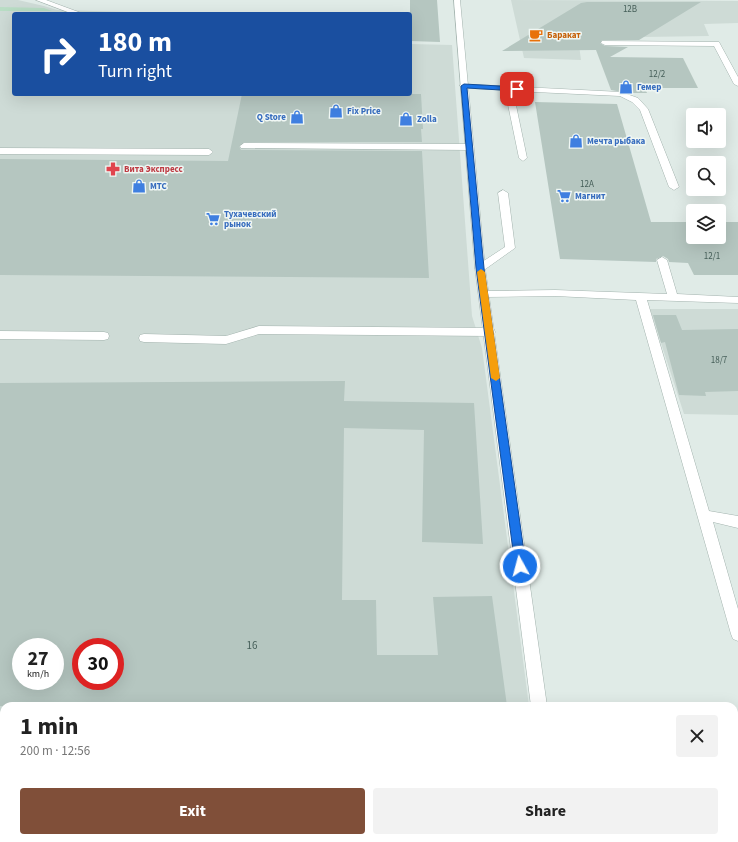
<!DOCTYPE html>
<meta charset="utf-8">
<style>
body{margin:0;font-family:"Source Sans 3",sans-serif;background:#f2f2f2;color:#222;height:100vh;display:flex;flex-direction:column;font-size:15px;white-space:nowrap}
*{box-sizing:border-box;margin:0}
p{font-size:13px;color:#767676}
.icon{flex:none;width:22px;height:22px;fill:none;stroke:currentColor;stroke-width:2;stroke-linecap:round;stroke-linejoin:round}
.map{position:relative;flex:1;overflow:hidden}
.drawer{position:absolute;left:0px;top:702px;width:738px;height:140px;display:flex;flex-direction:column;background:#fff;border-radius:12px 12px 0 0;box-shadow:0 4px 16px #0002}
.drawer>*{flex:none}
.top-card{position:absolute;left:12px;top:12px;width:400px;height:84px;border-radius:4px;box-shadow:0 4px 16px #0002;background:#1a4fa0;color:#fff;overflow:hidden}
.tools{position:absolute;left:686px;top:108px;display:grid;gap:8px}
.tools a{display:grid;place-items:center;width:40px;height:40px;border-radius:4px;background:#fff;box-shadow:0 4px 16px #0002;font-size:20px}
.speed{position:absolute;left:12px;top:638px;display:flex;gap:8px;font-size:20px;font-weight:700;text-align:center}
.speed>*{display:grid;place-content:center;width:52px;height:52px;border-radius:50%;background:#fff;box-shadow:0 4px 16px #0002;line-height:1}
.speed small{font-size:10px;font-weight:400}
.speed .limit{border:6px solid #d22;background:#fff;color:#111}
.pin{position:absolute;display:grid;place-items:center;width:34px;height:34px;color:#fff;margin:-17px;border-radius:8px;box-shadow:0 2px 6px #0006}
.me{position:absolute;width:44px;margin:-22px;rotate:353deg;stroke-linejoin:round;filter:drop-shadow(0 0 3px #0008)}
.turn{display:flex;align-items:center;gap:14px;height:84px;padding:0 20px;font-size:18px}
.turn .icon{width:52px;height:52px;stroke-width:2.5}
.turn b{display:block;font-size:28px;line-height:34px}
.round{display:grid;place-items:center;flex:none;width:42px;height:42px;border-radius:4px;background:#f2f2f2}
.summary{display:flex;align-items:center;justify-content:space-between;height:68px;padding:0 20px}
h1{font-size:24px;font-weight:700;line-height:30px}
.button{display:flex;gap:8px;margin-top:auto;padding:8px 20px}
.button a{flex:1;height:46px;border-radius:4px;background:#804f39;color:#fff;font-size:16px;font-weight:700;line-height:46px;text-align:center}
.button a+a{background:#f2f2f2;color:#222}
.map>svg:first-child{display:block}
.built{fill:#cedbd6;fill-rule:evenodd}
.green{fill:#b8ddc4}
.building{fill:#b5c6c0;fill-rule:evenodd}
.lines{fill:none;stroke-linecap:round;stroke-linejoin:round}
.lane-casing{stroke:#a3b3ae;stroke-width:1}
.street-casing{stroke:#a3b3ae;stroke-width:1}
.lane{fill:#fff;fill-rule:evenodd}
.street{fill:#fff;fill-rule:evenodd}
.route{fill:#1a73e8;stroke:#114b97}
.slow{fill:#f59e0b}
.labels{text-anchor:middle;stroke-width:3;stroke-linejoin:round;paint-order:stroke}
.number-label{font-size:9px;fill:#455e58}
.far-food-label{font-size:9px;font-weight:bold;fill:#c56008;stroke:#f0f7f4;text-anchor:start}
.far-shop-label{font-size:9px;font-weight:bold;fill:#366cbe;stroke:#f0f7f4;text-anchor:start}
.far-health-label{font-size:9px;font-weight:bold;fill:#be3a42;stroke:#f0f7f4;text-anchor:start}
.near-number-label{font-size:11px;fill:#455e58}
</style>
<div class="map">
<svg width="738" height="842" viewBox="0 0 738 842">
<rect width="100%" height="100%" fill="#e0ebe7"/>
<path class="built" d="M0,0h18l26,6 13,4 144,4h-187v80h396v-50l42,1 20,271 10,32 47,358h-525v132h543v4h-547zM21,647h34v34h-34zM81,647h34v34h-34z
M511,0l227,1v22l-34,1 5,12 -131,2 3,22 -57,-2z
M650,309h88v106l-54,-1z"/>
<path class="green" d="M0,7l44,1 8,3h-52z"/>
<path class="building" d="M410,0h27l3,42 -30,-1z
M587,2h114l-62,38h-37l-2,3 5,3 23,1 -18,10 73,1 15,30h-53l2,5h-19l-17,-3 -15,-40 -94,1 79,-48z
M242,94h179l2,35h-2l1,13h-178l-5,4 2,4 181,1 7,127 -429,-3v-116l228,2z
M535,102l82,2 34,118h42v15h26v-15h19v53h-44l-6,-12 -19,-1 -1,-3 -5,-3 -7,3v3l-96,-3z
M653,315h23l6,15 56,-1v62l-33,1 1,4 -27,-1 -14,-53 -4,1z
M345,381l-1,20 130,2 9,141 -61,-2 2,-112 -80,-2 -2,172h34l1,55h61l-5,-58 59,-1 15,110h-507v-323zM21,647h34v34h-34zM81,647h34v34h-34z"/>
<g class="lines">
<g class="lane-casing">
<path id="lane" d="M36,0h10l38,14h-11z
M602,41l117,1 19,35v9l-4,-2 -20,-38 -109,-1 -4,-2z
M461,84l160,8 17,6 10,11 31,78 -5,3 -5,-3 -29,-77 -8,-8 -12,-6 -107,-5 14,67 -4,3 -4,-3 -14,-68 -41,-2 -4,-2z
M244,143l226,1 4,3 -4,3 -229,-2 -1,-2z
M0,148l209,1 4,3 -4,3 -209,-1z
M503,190l5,3 7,55 -31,22h-8l-1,-2 1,-2 29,-19 -7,-54z
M662,257l5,3 10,34 61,3v6l-91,-3 62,211 29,5v12l-25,-6 25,87v32l-5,-2 -2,-5 -95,-334 -81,-4 -71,1 -5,-3 5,-3 71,-1 112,4 -10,-34z
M259,326l231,2 4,1 1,3 -1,3 -4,1 -231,-2 -33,10 -82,-2 -4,-1 -1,-3 1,-3 4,-1 82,2z
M0,331l104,1 4,1 1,3 -1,3 -4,1 -104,-1z"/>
</g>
<g class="street-casing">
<path id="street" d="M454,0h6l25,268 62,438h-16l-56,-438z
M547,838h18l1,4h-18z"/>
</g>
<use href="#lane" class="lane"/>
<use href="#street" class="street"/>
</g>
<path class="route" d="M464,84l53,3 3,2 -3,2 -50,-3 17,180 42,298 -2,3 -4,1 -3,-1 -2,-3 -39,-298 -15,-182z"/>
<path class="slow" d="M481,269l4,3 15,106 -4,3 -5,-3 -14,-106z"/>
<defs>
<g id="cafe-bare" transform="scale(1.08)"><path d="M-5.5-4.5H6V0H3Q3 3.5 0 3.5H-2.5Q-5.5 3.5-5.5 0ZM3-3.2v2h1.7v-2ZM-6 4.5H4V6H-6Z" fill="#e8710a" stroke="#f0f7f4" stroke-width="2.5" paint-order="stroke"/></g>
<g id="shop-bare" transform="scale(1.08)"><path d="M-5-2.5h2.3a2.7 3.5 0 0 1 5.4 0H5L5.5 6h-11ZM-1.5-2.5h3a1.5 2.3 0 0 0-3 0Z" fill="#3f7fe0" stroke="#f0f7f4" stroke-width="2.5" paint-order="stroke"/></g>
<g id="pharmacy-bare" transform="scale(1.08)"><path d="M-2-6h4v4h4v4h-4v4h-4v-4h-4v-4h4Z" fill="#e0444e" stroke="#f0f7f4" stroke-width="2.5" paint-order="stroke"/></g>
<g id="supermarket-bare" transform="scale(1.08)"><path d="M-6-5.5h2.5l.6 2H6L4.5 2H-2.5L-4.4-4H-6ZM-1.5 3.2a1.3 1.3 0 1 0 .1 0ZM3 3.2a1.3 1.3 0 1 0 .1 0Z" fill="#3f7fe0" stroke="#f0f7f4" stroke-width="2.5" paint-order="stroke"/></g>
</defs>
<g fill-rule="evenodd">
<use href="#cafe-bare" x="536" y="35"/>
<use href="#shop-bare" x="626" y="87"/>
<use href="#shop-bare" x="336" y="111"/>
<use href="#shop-bare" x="297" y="117"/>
<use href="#shop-bare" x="406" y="119"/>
<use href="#shop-bare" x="576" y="141"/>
<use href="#pharmacy-bare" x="113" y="169"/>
<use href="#shop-bare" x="139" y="186"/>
<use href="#supermarket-bare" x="564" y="196"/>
<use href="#supermarket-bare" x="213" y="219"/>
</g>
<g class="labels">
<g class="number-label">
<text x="630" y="12">12В</text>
<text x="657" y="77">12/2</text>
<text x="587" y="187">12А</text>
<text x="712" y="259">12/1</text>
<text x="719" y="363">18/7</text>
</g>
<g class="far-food-label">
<text x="547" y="38">Баракат</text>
</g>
<g class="far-shop-label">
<text x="637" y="90">Гемер</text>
<text x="347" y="114">Fix Price</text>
<text x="286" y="120" text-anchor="end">Q Store</text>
<text x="417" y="122">Zolla</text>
<text x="587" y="144">Мечта рыбака</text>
<text x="150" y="189">МТС</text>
<text x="575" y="199">Магнит</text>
<text x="224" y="217">Тухачевский<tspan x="224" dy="10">рынок</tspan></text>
</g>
<g class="far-health-label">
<text x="124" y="172">Вита Экспресс</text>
</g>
<g class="near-number-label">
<text x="252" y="649">16</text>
</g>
</g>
</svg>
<div class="tools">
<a><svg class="icon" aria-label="sound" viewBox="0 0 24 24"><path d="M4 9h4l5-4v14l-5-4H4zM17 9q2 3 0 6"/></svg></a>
<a><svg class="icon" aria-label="search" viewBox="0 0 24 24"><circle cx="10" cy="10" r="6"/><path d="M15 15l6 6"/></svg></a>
<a><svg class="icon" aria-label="layers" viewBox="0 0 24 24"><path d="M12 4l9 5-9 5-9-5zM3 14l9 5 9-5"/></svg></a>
</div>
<div class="speed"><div>27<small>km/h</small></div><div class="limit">30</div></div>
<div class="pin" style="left:517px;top:89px;background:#d93025"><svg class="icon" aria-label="arrive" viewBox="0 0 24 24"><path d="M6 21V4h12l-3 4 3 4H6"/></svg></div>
<svg class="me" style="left:520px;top:566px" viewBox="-20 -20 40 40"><circle r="17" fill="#1a73e8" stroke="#fff" stroke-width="3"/><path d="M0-11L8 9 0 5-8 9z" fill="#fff"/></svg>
<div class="top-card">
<div class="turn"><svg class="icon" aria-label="right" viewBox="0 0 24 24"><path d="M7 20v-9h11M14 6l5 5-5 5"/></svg><div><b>180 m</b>Turn right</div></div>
</div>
<section class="drawer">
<div class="summary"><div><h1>1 min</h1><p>200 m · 12:56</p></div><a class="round"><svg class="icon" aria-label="close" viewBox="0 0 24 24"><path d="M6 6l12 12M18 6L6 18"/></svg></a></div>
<div class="button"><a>Exit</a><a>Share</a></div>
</section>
</div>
